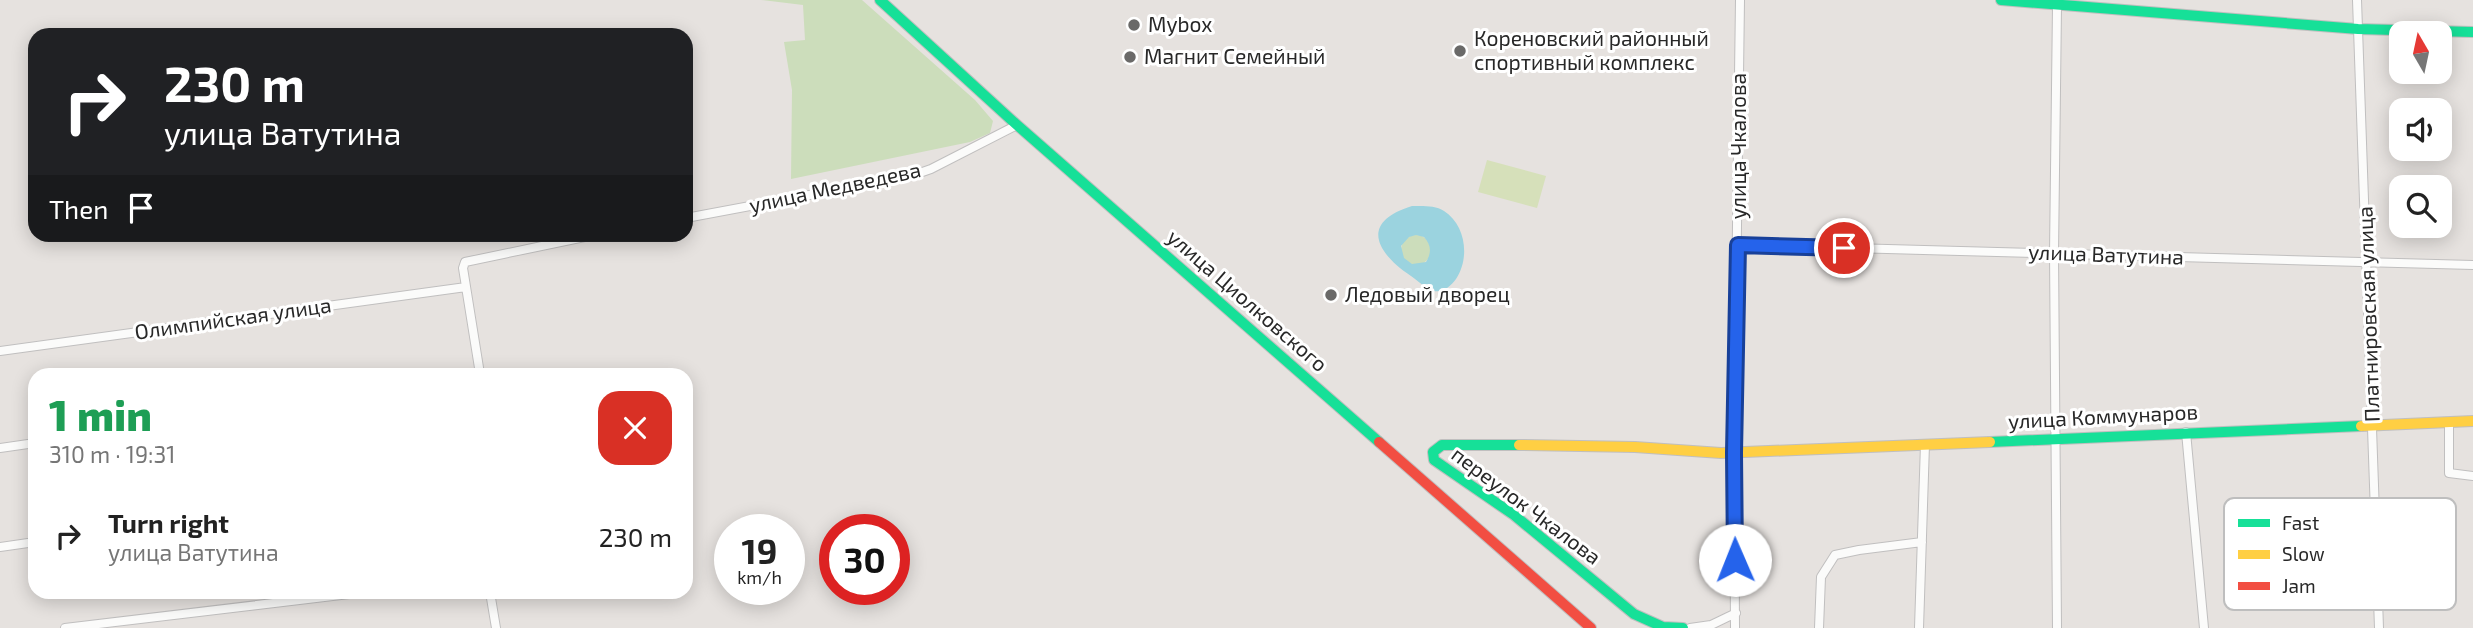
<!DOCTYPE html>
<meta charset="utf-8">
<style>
body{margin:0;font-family:"Exo 2",sans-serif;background:#f2f2f2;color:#222;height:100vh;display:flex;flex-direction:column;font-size:26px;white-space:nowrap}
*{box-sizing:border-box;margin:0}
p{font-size:23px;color:#767676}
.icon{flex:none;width:38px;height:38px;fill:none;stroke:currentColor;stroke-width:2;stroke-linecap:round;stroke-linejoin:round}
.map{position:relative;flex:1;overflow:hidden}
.drawer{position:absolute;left:28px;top:368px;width:665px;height:231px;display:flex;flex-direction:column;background:#fff;border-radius:21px;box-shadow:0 4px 18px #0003}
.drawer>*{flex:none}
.guide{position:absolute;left:28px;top:28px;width:665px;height:214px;border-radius:21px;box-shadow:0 4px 18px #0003;background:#202124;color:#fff;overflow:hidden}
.needle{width:46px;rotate:351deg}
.fabs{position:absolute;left:2389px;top:21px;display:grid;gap:14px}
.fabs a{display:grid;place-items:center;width:63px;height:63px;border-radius:14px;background:#fff;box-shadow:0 4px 18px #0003;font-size:35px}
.speed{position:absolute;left:714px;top:514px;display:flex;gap:14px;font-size:35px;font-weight:700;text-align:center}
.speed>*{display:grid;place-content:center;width:91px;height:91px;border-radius:50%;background:#fff;box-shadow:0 4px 18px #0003;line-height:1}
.speed small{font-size:18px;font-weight:400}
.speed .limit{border:10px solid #d22;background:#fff;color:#111}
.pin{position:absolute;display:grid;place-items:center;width:60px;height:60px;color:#fff;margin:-30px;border:4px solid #fff;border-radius:50%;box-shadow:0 2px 7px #0007}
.me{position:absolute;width:77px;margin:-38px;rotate:359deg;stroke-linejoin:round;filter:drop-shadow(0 0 5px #0008)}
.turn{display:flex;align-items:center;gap:24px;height:147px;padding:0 21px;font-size:32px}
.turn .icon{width:91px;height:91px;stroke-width:2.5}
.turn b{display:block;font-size:49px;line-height:60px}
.then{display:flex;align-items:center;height:66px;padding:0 21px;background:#0003;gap:14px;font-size:26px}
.round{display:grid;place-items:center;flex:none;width:74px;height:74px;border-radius:21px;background:#f2f2f2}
.summary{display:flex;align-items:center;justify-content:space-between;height:119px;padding:0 21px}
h1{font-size:42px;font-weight:800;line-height:52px;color:#1e9e55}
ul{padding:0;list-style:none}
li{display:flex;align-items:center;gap:21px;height:98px;padding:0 21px}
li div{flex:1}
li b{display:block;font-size:26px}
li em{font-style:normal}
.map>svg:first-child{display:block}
.green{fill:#cdb}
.pitch{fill:#d6e0ba}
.water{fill:#9bd3df;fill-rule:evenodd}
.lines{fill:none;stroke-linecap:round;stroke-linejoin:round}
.street-casing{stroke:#c0bfbf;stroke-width:10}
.fast-casing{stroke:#c0bfbf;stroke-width:12}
.slow-casing{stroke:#c0bfbf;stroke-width:12}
.jam-casing{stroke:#c0bfbf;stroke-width:12}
.street{stroke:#fbfbfa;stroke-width:8}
.fast{stroke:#16e098;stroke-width:10}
.slow{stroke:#ffcf43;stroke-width:10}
.jam{stroke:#f24e42;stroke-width:10}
.route-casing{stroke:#184099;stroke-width:18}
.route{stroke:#2563eb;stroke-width:12}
.poi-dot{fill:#6a6968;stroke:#fff;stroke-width:2.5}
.labels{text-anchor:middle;stroke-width:6;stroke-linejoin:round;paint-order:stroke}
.poi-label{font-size:21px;fill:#282828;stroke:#fff;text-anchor:start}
.street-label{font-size:21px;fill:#282828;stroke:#fff}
.key{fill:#fff;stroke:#bebebe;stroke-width:2}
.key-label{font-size:19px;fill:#282828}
</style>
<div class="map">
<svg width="2473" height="628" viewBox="0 0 2473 628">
<rect width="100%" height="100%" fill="#e6e2df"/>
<path class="green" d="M761,0h101l113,100 18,21 -3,12 -20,9 -179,37 1,-89 -8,-48 21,-2 -2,-35z
M1401 250a15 15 0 1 1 30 0a15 15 0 1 1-30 0Z"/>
<path class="pitch" d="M1487,160l59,16 -9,32 -59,-16z"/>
<path class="water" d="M1412,206c10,0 23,-1 32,5 22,14 26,47 12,68 -5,7 -13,14 -22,12 -8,-2 -17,-11 -23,-15 -36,-24 -51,-54 1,-70zM1416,235l8,2c7,8 8,15 2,25l-14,2 -8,-6 -3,-12 8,-9z"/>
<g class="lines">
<g class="street-casing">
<path id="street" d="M2357,0l22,628
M686,218l225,-42 20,-7 86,-44
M1739,245l734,20
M0,351l466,-64
M480,374l-17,-106 2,-6 134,-28
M2449,422v51l24,3
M2186,432l18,196
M0,448l35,-5
M0,547l35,-5
M490,592l6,36
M65,628l301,-36
M1690,628l21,-3 25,-12
M1735,628l-1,-176 6,-452
M1819,628l2,-51 14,-22 24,-5 63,-8
M1919,628l6,-184
M2057,628l-3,-375 3,-247"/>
</g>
<g class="fast-casing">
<path id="fast" d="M880,0l137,125 362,317
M2001,0l357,29 115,3
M1990,442l371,-16
M1519,445h-77l-9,7 1,8 80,55 120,99 29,13 20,1"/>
</g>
<g class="slow-casing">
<path id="slow" d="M2361,426l112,-5
M1519,445l116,2 86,6 269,-11"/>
</g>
<g class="jam-casing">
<path id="jam" d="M1379,442l212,186"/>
</g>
<use href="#street" class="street"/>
<use href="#fast" class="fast"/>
<use href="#slow" class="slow"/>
<use href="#jam" class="jam"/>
</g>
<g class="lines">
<g class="route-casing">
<path id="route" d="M1735,560l-1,-107 4,-208 106,3"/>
</g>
<use href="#route" class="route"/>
</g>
<g class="poi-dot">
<circle cx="1134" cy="25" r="7"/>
<circle cx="1460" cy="51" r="7"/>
<circle cx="1130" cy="57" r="7"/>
<circle cx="1331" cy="295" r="7"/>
</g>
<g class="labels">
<g class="poi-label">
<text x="1148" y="32">Mybox</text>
<text x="1474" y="46">Кореновский районный<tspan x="1474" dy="24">спортивный комплекс</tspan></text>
<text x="1144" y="64">Магнит Семейный</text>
<text x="1345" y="302">Ледовый дворец</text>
</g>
<g class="street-label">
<text transform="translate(1739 146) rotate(-90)" y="7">улица Чкалова</text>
<text transform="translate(835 188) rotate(-12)" y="7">улица Медведева</text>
<text transform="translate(2106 255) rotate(2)" y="7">улица Ватутина</text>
<text transform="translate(1247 301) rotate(41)" y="7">улица Циолковского</text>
<text transform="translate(2369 314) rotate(-92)" y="7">Платнировская улица</text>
<text transform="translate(233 319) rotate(-8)" y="7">Олимпийская улица</text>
<text transform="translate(2103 417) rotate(-3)" y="7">улица Коммунаров</text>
<text transform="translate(1526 506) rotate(37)" y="7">переулок Чкалова</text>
</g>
</g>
<rect x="2224" y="498" width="232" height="112" rx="10" class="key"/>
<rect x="2238" y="519" width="32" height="8" fill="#16e098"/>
<rect x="2238" y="550" width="32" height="9" fill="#ffcf43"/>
<rect x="2238" y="582" width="32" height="8" fill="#f24e42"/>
<g class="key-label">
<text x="2282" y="530">Fast</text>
<text x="2282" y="561">Slow</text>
<text x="2282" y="593">Jam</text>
</g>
</svg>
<div class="fabs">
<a><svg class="needle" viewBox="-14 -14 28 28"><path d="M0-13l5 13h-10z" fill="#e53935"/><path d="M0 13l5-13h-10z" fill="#767676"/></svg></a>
<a><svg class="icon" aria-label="sound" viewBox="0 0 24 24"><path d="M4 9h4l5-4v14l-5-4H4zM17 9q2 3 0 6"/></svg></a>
<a><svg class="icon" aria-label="search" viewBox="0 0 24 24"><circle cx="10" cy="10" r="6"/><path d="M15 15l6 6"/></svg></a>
</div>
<div class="speed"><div>19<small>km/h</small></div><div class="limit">30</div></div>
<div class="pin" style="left:1844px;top:248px;background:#d93025"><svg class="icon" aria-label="arrive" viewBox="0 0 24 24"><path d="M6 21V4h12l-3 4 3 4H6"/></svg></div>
<svg class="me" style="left:1735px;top:560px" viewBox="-20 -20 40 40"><circle r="19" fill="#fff"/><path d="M0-13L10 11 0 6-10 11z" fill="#2563eb"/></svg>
<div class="guide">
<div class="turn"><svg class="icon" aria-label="right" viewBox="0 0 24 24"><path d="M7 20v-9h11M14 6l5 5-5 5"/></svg><div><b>230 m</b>улица Ватутина</div></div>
<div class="then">Then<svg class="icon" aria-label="arrive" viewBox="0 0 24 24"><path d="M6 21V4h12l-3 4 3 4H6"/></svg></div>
</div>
<section class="drawer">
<div class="summary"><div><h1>1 min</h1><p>310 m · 19:31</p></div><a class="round" style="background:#d93025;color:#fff"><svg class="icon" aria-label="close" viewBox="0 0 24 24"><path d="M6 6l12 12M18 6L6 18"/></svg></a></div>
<ul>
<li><svg class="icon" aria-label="right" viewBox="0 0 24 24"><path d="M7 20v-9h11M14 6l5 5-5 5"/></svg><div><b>Turn right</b><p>улица Ватутина</p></div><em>230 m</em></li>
</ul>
</section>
</div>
